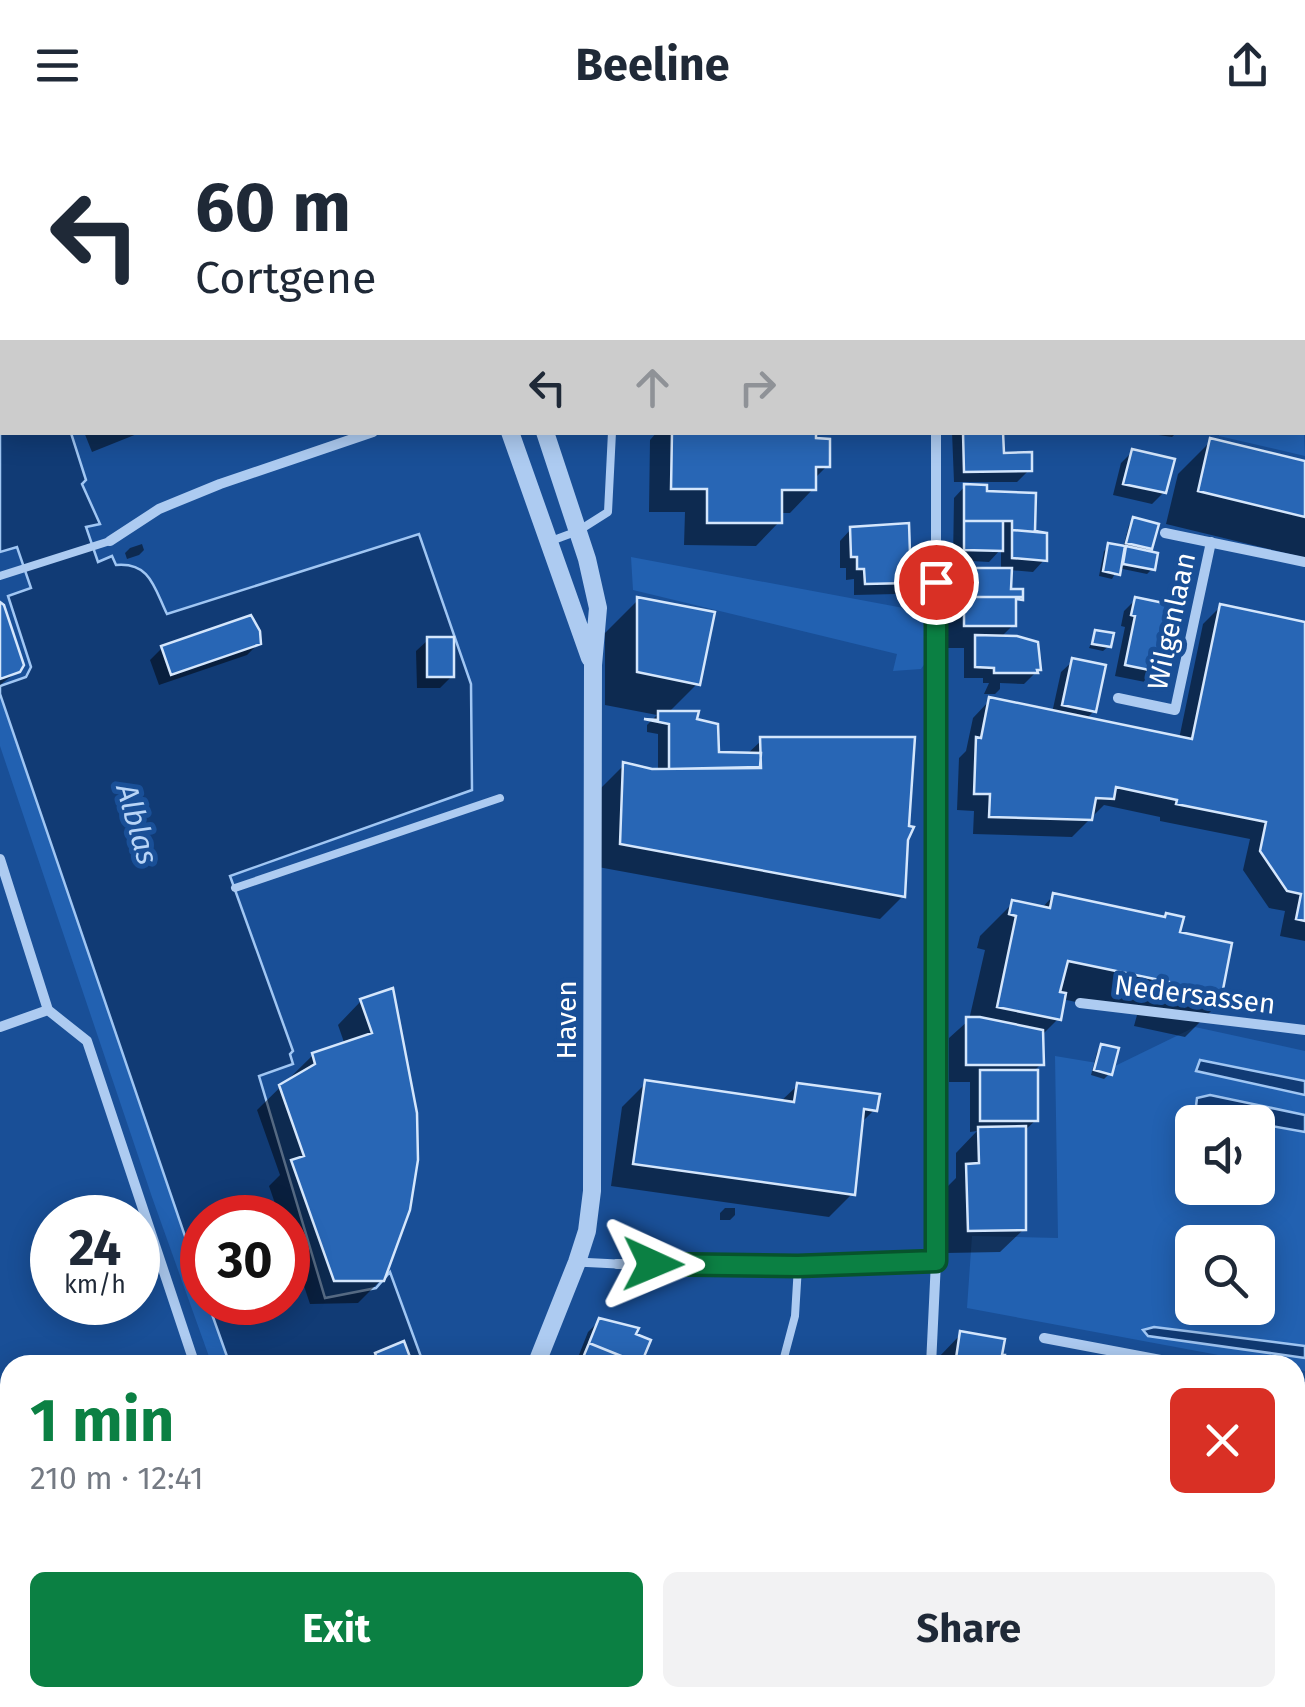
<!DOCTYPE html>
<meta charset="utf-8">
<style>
body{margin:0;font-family:"Fira Sans",sans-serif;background:#f2f2f3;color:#1f2937;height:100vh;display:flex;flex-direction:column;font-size:38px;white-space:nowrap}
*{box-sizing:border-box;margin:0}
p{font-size:32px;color:#747a83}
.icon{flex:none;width:55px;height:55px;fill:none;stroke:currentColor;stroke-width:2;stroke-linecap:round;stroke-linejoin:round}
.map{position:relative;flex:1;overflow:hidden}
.details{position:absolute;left:0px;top:1225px;width:1305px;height:352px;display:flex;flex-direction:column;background:#fff;border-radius:30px 30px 0 0;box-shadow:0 5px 25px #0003}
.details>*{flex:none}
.hud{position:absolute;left:0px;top:0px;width:1305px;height:305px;box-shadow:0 5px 25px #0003;background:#fff;color:#1f2937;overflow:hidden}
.controls{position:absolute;left:1175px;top:975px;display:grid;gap:20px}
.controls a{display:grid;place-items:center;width:100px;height:100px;border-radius:15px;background:#fff;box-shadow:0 5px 25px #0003;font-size:50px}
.speed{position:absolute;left:30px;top:1065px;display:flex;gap:20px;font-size:50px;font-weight:700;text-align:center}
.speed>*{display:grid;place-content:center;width:130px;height:130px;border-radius:50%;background:#fff;box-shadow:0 5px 25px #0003;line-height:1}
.speed small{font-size:25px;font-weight:400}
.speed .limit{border:15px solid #d22;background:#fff;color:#111}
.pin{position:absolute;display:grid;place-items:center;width:85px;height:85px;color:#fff;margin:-42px;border:5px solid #fff;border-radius:50%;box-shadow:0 2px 10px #0007}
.me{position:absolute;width:110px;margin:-55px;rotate:91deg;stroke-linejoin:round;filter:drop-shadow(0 0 8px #0008)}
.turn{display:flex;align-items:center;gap:35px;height:210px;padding:0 30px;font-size:45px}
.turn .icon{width:130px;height:130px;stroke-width:2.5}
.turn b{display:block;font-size:70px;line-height:85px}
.lanes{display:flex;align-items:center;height:95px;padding:0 30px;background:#0003;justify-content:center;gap:50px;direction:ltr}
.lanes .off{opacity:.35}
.round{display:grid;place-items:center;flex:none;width:105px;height:105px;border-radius:15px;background:#f2f2f3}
.head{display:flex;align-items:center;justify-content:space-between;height:170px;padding:0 30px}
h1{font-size:60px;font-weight:700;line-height:75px;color:#0b8043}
.button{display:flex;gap:20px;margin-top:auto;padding:20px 30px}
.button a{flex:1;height:115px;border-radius:15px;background:#0b8043;color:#fff;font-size:40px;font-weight:700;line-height:115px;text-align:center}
.button a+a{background:#f2f2f3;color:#1f2937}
header{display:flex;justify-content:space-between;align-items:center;height:130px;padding:0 30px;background:#fff;font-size:45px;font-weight:700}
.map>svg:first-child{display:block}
.green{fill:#2261b1;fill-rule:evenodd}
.water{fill:#113b75;stroke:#a0c6f3;stroke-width:2.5}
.shadow{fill:#0007}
.building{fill:#2866b5;stroke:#d4e6fc;stroke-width:2.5}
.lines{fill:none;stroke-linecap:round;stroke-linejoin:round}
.service{stroke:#adcbf1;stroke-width:8}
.pedestrian{stroke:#adcbf1;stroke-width:9}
.minor{stroke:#adcbf1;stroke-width:10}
.tertiary{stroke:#adcbf1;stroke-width:18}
.route-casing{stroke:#07532c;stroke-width:25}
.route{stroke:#0b8043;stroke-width:18}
.labels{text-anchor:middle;stroke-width:10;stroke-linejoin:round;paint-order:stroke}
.street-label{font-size:28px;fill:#fff;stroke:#194f97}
.water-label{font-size:30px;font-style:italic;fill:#b9d5f7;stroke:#194f97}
</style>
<header><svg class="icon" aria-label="menu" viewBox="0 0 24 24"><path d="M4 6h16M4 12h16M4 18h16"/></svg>Beeline<svg class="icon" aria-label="share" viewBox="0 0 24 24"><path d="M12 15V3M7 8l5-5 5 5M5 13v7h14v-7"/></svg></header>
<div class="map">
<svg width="1305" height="1577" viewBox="0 0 1305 1577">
<rect width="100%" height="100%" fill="#194f97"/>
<path class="green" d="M1303,280l2,46 -86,-20 1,-4h82z
M631,427l294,55 3,47 -7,10 -28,2 4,-17 -264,-64z
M0,564l202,592v16l6,1 22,62h-18l-59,-165 -153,-454z
M1195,897l110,24v320l-10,-2v-4h-23l-305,-57 5,-72 86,2 -3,-182 60,10zM1192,992h66v66h-66zM1192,1112h66v66h-66z"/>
<path class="water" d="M0,86l2,216 69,1 15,47 -4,4 18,40 -14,3 12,35 14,-6 4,9c34,-3 38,22 51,49l252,-80 52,150 1,106 -242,86 63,175 -3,3 3,10 -34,12 66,222 51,-10 14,-16 34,93h-194l-22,-62 80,-1v-84h-86v68l-202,-592v-8l26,-9 5,-10 -23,-71 23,-8 -14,-41 -17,5z
M1200,930l105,21v14l-109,-24z
M1210,965l95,20v17l-100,-18 -9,-8 1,-8z
M1154,1197l151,19v12l-157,-22 -5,-6z"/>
<path class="shadow" d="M148,0h109l1,2h-109z
M378,0h61v2h-60z
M546,0h71l-76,2z
M847,0h57v2h-61z
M1302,51l3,1v49h-3z
M1302,223h3l-3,49z
M84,302h58l-50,20z
M657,302h157v8l13,26 -14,14v9l-23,24h-11v9l-23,24 -72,-1 1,-33h-36l1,-72z
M952,302h49v24l28,14 -12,12h-63z
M1138,302h39l-5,5z
M1211,311l94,23v100l-3,-7 -136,-33 12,-50z
M1133,321l31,41 -12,12 -39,-9 8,-32z
M966,355l18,8 49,41 11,26 -11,12 -24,-2v21l11,5 -6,6 -1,23 -13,13 39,31 -15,15 -24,-1v6l-5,5h-11l5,-11h-6v-5h-19v-30h-22v-26l15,-15h-3v-25l11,-12h36v-21l-12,13 -36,-2 1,-62z
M1134,390l16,28 -5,5 7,16 -5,5 -29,-6 -6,11 -13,-3 5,-25 5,-5 14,2 6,-23z
M851,399l58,53 -12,12 -43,1v-16l-8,1v-12h-6v-27z
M142,414l2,6 -5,5 -12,4 -2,-6 5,-5z
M638,470l60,83 -30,30 26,8 22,34h30l16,-15 145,88 -4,68 -23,23 -282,-52 3,-79 23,-23 34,6v-37l-11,-2v-7l10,-10 -52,-10v-72z
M1135,470l27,72 -12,11 -35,-7 10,-49 -4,-1 3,-15z
M0,475l18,66 -18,14z
M1220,477l85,18v316l-25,-5 5,-25 -16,-3 -26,-38 7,-31 -90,-18v-4l-56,-12 -32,32 -99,-3 1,-23 -17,-1 2,-52 7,-7 7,-33 17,-18 62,13 9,-41 12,-11 21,50 -9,9 94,19 24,-115z
M1096,503l13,13 -6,5 -14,-3z
M428,510l24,36 -12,12h-23l-1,-37z
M259,513l-12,12 -88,30 -9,-25 12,-12z
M1053,766l124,38 41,70 -33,33 -51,-11 3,-11 -75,-16 -4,20 -17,17v28l-5,5v51l-13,12 1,97 -24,23 -54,1 -2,-63 12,-12v-25l21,-22 -7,1v-50h-21v-44l20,-18 16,-70 -8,-2 3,-12 33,-33 28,6z
M391,861l-9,288 -24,24 -48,1 -22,-66v-20h-8l-11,-32 11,-11 -23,-65 56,-55 32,-10 -7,-20 23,-24z
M1102,916l7,28 -5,5 -13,-4 6,-23z
M646,953l134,19 18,-17 77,24 -13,13 -10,72 -23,23 -218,-31 11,-79z
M725,1078h10v7l-5,5h-10v-7z
M600,1190l48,21 -10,24h-63l13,-33z
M961,1204l39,31h-64l2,-7z
M376,1225l35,10h-45z
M1295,1282l10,2v41l-10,-2z
M1297,1348l8,2v11l-10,-2z
M1295,1405l10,3v40l-10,-2z
M161,1568h56l1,9h-64z
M475,1568h75l6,9h-77z
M573,1568h163l-19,9h-142l2,-2z
M901,1568h63l-5,5 -12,-3 -6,7 -41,-3z
M985,1568h108v2l26,5 -136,2z"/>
<path class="building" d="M672,302h144v6l14,1v28h-14v23h-34v33h-75v-34h-36z
M963,302h40l1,21 28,-1v19l-68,1z
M1210,308l95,23v56l-107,-26z
M1132,319l43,10 -9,34 -43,-9z
M964,354l23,1v6l49,2 -1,38 12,2 -35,-3v-9h-48z
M1133,387l26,7 -7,25 -26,-6z
M964,391h39v30l-39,-1z
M909,393l2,60 -46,1 -1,-15h-7v-12h-6l-1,-30z
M1012,400l35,3v28l-35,-3z
M1108,413l17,3 -5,29 -17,-4z
M1126,416l32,7 -3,17 -32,-6z
M964,438h48l-1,21h12v8h-59z
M637,467l78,15 -15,73 -63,-13z
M964,467h59v3l-7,-1v27h-52z
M1135,467l43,9 -14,67 -39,-8 10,-49 -4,-1z
M0,472l4,3 20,60 -4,7 -20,7z
M1220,474l85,18v299l-9,-2 5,-25 -14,-3 -27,-40 6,-29 -90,-18 1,-4 -61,-13 -2,12 -18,-1 -4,22 -103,-3 1,-23h-16l2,-57 5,1 8,-41 203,42z
M251,485l9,16 1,13 -90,31 -10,-29z
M1095,500l19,3 -3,14 -19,-3z
M975,505l42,1 21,6 3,28h-4l1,3h-44v-5l-19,-1z
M427,507h27v40h-27z
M1072,528l34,7 -10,47 -34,-7z
M658,581h41l-2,8 21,5 1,28 42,1 -1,14 -91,2v-45l-25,-5 14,1z
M760,607h155l-6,89 5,1 -6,13 -3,57 -285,-53 3,-82 29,7 109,-1z
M1053,763l112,24 1,-4 18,4 -4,15 52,11 -12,62 -54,-12 3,-11 -101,-21 -8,31 6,1 -5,27 -64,-13 19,-91 -7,-2 3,-14 38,8z
M393,858l24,125 1,47 -8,50 -26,71h-50l-43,-121 13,-4 -25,-71 36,-21 -3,-11 60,-20 -12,-34z
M966,887h14l63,13 1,35h-78z
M1101,914l18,4 -7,27 -18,-5z
M980,940h58v51h-58z
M645,950l149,22 3,-19 83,11 -3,17 -13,-2 -9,86 -222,-31z
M1026,996v104l-58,1 -2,-67 13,-1 -1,-36z
M599,1188l40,10 -3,6 15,6 -10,24 -52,-21z
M960,1201l45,8 -3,16h3l-1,10h-49z
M404,1211l9,24h-34l-4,-12z
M589,1213l52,21 -61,1z
M1302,1282l3,1v38l-10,-2z
M165,1568h54l2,9h-55z
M499,1568h54l6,9h-57z
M601,1568h30l5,9h-31z
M631,1568h61l4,9h-60z
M993,1568h64l-2,9h-52l-11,-4z
M1066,1568h30l-2,9h-30z"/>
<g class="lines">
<path class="service" d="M551,411l27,-10 30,-19 4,-80
M0,446l110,-35
M235,758l265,-90
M112,1233l1,2
M782,1235l13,-49 3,-50
M0,1297h10
M0,1349l10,-1"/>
<path class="pedestrian" d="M633,0v2
M659,2v-2
M577,1132l40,2"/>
<path class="minor" d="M293,0l1,2
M344,0l1,2
M942,2v-2
M1087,2l1,-2
M1302,165l3,1
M1165,403l140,29
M110,411l49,-32 61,-25 153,-52
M1118,568l57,12 36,-168
M0,729l48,151 39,31 108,324
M1080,873l225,27
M0,897l48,-17
M617,1134l181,2 138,-5
M1044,1208l143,27
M931,1235l5,-104v-829
M1295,1255l10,2
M1295,1558l10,2
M254,1568l1,9
M875,1577l2,-9"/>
<path class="tertiary" d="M724,2l5,-2
M772,2l5,-2
M510,302l80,226
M536,1235l41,-103 10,-31 5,-40 1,-526 5,-57 -11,-49 -42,-127
M457,1568l1,9"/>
</g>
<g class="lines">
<g class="route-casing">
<path id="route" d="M653,1134l145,2 138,-5v-679"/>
</g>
<use href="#route" class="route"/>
</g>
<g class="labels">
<g class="street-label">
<text transform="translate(1171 491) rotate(-78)" y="10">Wilgenlaan</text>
<text transform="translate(1195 864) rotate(7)" y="10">Nedersassen</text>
<text transform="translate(566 890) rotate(-90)" y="10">Haven</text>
</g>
<g class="water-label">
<text transform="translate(137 694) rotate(74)" y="10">Alblas</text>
</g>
</g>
</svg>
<div class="controls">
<a><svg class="icon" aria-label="sound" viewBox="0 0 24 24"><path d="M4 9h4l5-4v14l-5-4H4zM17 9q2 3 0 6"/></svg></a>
<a><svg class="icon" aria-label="search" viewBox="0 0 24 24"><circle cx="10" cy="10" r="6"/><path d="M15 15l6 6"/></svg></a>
</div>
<div class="speed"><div>24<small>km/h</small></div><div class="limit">30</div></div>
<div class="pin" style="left:936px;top:452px;background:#d93025"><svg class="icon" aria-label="arrive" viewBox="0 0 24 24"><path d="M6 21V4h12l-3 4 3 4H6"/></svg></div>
<svg class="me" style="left:653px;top:1134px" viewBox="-20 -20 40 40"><path d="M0-17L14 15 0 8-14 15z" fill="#0b8043" stroke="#fff" stroke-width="4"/></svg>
<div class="hud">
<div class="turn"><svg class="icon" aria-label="left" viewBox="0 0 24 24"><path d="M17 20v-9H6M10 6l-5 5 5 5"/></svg><div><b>60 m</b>Cortgene</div></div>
<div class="lanes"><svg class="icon" aria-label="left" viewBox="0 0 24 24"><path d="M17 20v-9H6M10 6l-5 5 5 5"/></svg><svg class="icon off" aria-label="ahead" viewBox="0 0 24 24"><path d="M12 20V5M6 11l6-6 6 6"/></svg><svg class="icon off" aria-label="right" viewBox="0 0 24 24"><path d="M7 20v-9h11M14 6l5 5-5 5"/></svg></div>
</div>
<section class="details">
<div class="head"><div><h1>1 min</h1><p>210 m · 12:41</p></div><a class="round" style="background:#d93025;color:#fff"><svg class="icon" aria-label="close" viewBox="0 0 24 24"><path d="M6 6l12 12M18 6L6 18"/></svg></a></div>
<div class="button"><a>Exit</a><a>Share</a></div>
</section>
</div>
